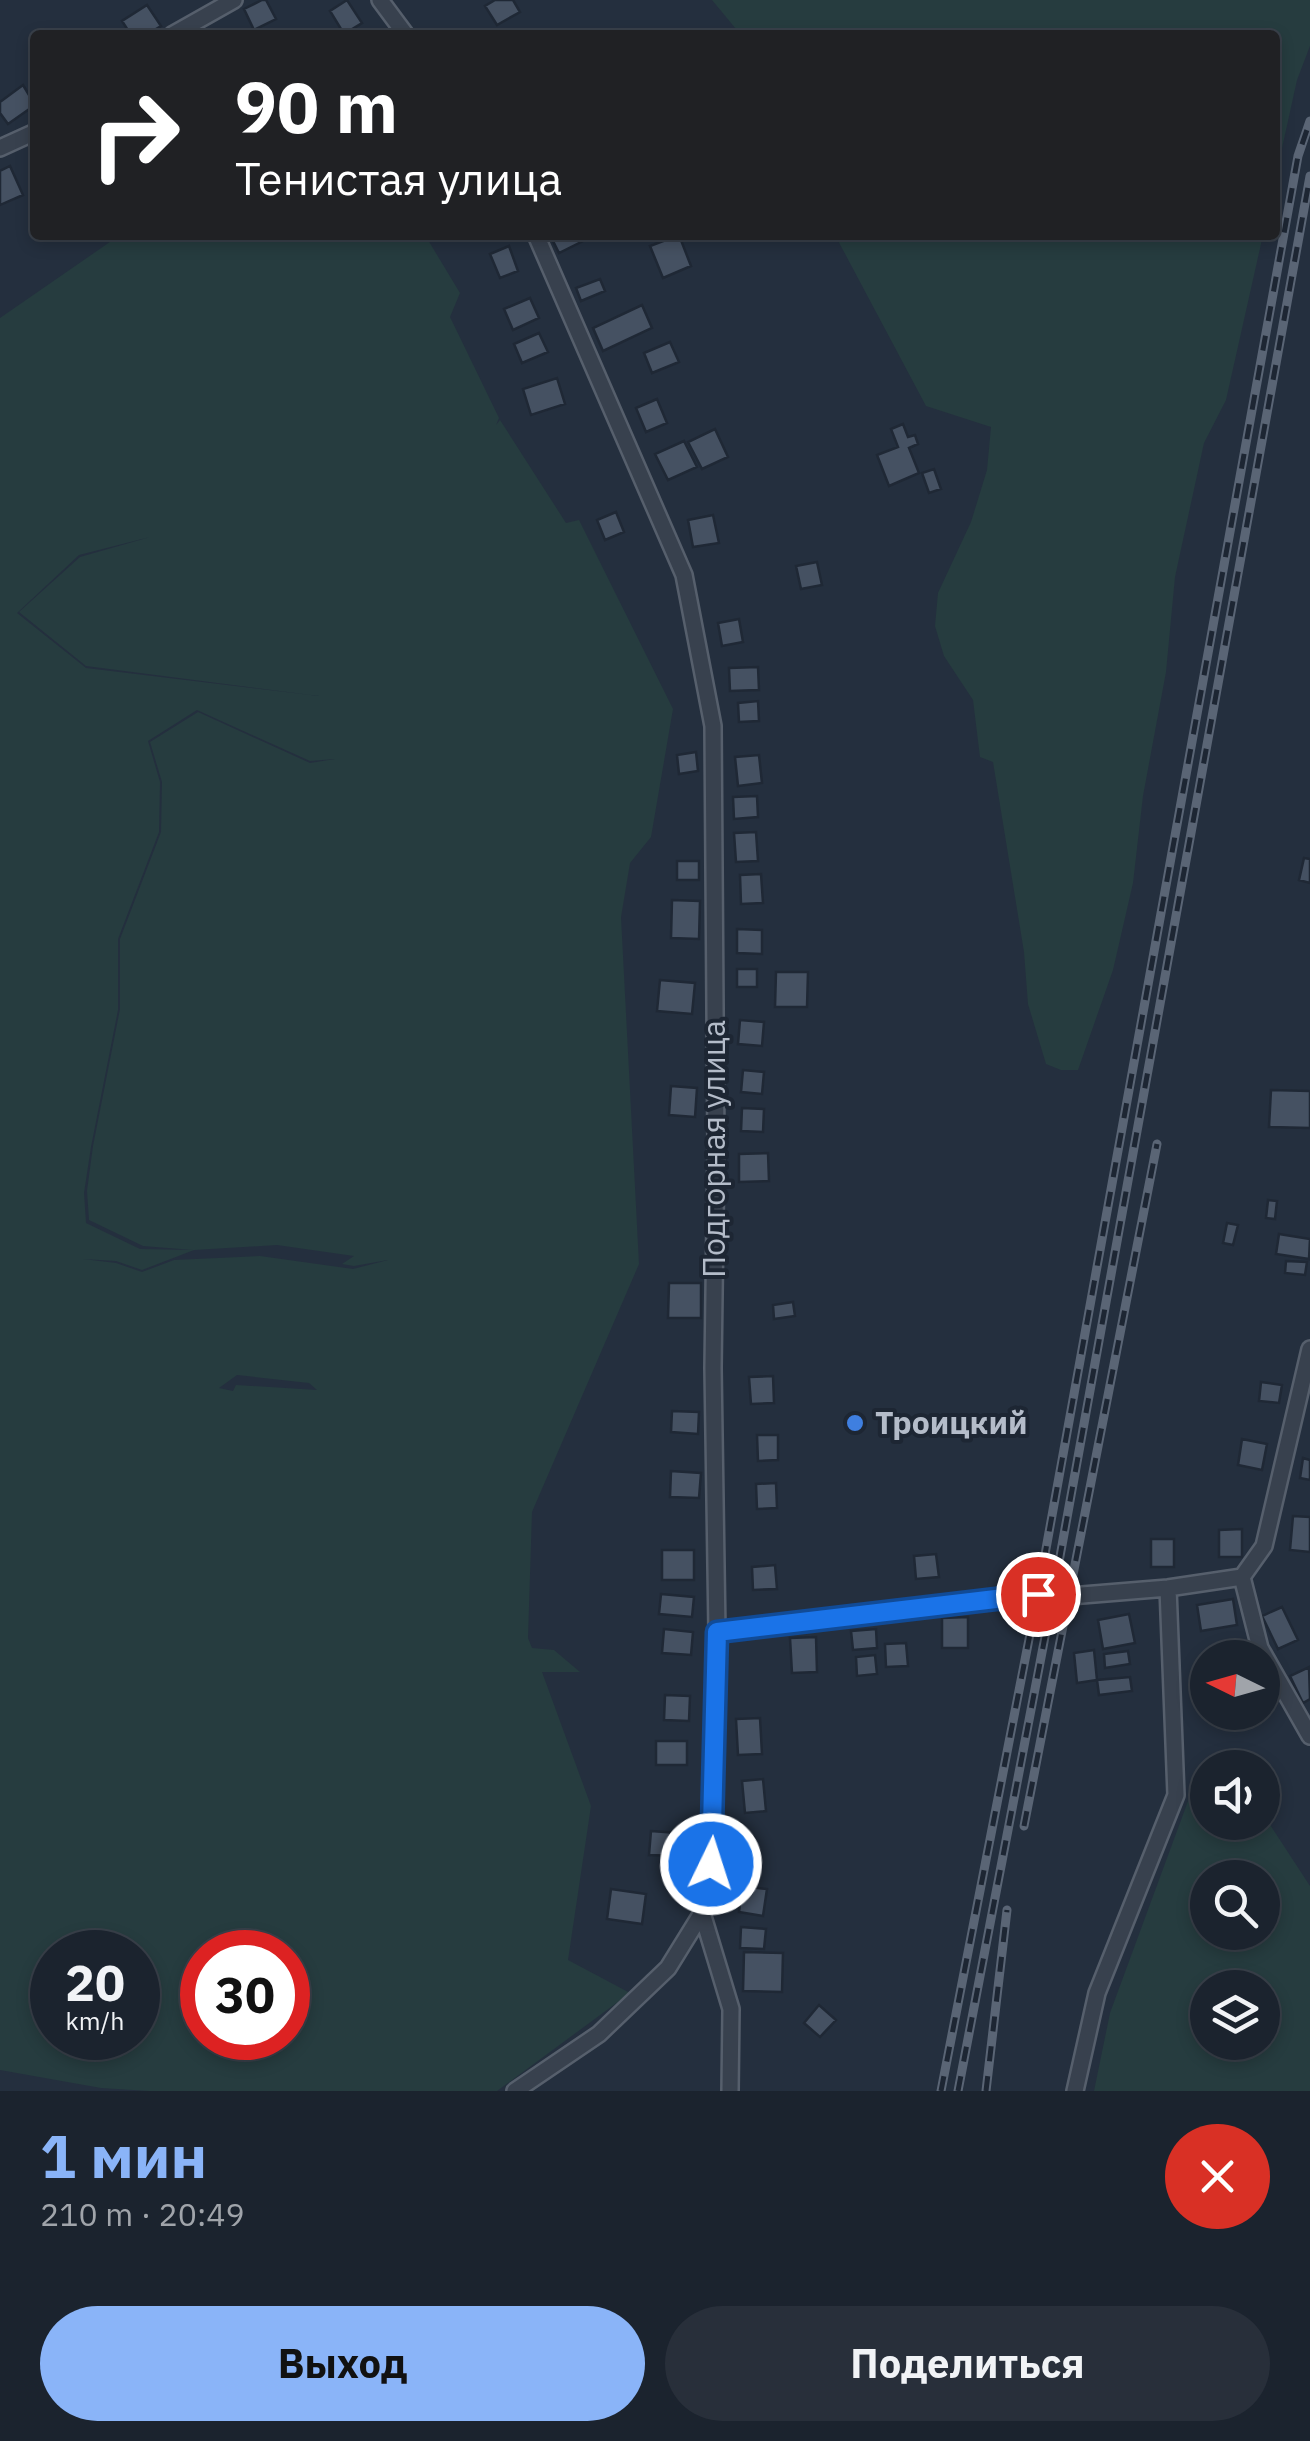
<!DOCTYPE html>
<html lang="ru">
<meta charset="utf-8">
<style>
body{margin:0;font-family:"IBM Plex Sans",sans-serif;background:#282f3a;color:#f1f3f6;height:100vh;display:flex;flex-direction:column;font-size:38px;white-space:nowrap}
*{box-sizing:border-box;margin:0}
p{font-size:32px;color:#a0a4aa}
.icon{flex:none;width:55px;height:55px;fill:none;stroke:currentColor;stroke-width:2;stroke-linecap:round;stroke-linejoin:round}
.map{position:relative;height:2091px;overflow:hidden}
.drawer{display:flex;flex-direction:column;background:#1b232e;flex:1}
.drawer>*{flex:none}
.banner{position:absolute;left:30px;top:30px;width:1250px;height:210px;border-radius:10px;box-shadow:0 5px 15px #0003,0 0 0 2px #39404a;background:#202124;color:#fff;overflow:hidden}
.needle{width:65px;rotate:275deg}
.fabs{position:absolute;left:1190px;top:1640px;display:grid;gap:20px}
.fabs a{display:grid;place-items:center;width:90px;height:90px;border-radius:50%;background:#1b232e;box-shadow:0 5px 15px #0003,0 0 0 2px #39404a;font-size:50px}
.speed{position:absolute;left:30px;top:1930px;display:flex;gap:20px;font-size:50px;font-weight:700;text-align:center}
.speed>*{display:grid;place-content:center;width:130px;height:130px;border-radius:50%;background:#1b232e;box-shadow:0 5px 15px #0003,0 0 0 2px #39404a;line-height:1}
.speed small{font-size:25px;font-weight:400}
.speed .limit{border:15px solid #d22;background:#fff;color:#111}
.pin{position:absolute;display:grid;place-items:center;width:85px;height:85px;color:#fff;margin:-42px;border:5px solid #fff;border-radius:50%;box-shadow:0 2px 10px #0007}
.me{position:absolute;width:110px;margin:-55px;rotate:4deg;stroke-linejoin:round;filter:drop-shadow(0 0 8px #0008)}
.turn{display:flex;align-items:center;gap:35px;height:210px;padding:0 40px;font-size:45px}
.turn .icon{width:130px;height:130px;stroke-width:2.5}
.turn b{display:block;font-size:70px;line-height:85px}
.round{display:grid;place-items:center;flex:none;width:105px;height:105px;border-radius:52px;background:#282f3a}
.overview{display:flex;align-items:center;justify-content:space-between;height:170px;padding:0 40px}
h1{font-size:60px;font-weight:800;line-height:75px;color:#8ab4f8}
.cta{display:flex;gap:20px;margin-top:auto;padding:20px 40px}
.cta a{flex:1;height:115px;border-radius:60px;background:#8ab4f8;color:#111;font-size:40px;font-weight:800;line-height:115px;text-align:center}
.cta a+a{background:#282f3a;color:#f1f3f6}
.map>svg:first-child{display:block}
.green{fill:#263c3f;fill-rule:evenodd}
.building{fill:#455162;stroke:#1f2835;stroke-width:2.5}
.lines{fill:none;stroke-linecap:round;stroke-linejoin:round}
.street-casing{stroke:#565f6c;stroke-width:20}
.street{stroke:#38414e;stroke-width:15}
.rail-casing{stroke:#5a6575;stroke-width:9}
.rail{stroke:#1d2633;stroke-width:5;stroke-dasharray:15;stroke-linecap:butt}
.route-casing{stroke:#114b97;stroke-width:25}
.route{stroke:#1a73e8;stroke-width:18}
.shop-dot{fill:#3f7fe0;stroke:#1d2633;stroke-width:4}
.labels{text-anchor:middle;stroke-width:8;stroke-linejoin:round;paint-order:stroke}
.street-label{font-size:32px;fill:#b4bcc9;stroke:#1d2633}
.poi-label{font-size:32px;font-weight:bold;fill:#b4bcc9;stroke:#1d2633;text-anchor:start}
</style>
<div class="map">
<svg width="1310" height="2091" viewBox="0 0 1310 2091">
<rect width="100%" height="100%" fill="#242f3e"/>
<path class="green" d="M712,0h598v46l-13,34 -22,100v-145h-534z
M120,235h305l35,58 -10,24 49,101 -3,7 4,-5 66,103 13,-3 94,189 -22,128 -21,26 -9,54 18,347 -107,248 -4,126 4,10 22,2 26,22h-38l49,134 -23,154 62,33 -133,98h-348l-48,-3 -101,-18v-1752zM150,537l-70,20 -61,55 67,54 233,30 -233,-28 -69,-55 62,-58zM197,710l113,51 25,-2 -25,4 -112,-51 -48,30 12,40 -1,50 -41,107v70l-27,137 -6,45 2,29 54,26 50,4 -53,-1 -54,-26 -2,-30 7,-46 27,-137v-71l41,-107 1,-50 -12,-41zM277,1245l77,11 -12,8 12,2 34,-6 -35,9 -93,-13 -86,4 -32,12 -26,-9 -33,-4 33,2 26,9 52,-20zM237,1375l72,8 8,7 -81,-5 -3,6 -14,-3zM52,1952h86v86h-86zM202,1952h86v86h-86z
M835,235h428l-37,165 -22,43 -29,134 -9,95 -23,124 -10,87 -20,87 -35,100h-17l-15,-6 -18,-60 -4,-52 -31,-190 -13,-5 -7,-57 -29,-44 -9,-30 3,-33 33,-71 16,-52 4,-43 -65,-21z
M1198,1774h9l1,48h54l1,-8 47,72v205h-216l16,-78zM1208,1878h54v54h-54zM1208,1988h54v54h-54z"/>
<path class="building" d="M262,0h4l10,19 -22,11 -10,-21z
M347,0l15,23 -18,11 -14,-23z
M495,0h18l7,12 -23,13 -12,-19z
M147,5l14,21 -15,9h-15l-9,-14z
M23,85l12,20 -27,19 -8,-11v-11z
M10,166l13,29 -23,10v-34z
M550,235h30l3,6 -24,12z
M679,235l12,31 -28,12 -13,-32z
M509,246l9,25 -18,7 -10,-24z
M600,279l5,12 -24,10 -5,-13z
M530,298l9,20 -26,12 -9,-21z
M642,305l10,23 -49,23 -10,-23z
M539,333l9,19 -26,11 -8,-19z
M670,342l9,20 -27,11 -8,-20z
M557,378l8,26 -34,11 -8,-26z
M657,399l10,24 -21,9 -10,-24z
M903,424l5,13 7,-2 3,9 -9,4 10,25 -30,13 -12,-31 21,-8 -7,-18z
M715,429l13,28 -26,12 -14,-27z
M684,441l13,26 -29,13 -13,-26z
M934,469l7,20 -12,4 -7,-20z
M616,512l8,20 -19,8 -8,-20z
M713,515l6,28 -26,4 -5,-27z
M817,562l5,23 -21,4 -5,-23z
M739,619l4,23 -21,4 -4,-23z
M758,667l1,23 -29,1 -1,-23z
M758,701l1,20 -20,1 -1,-19z
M696,752l2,19 -19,3 -2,-19z
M759,755l3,28 -24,3 -3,-29z
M757,796l1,21 -24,2 -1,-22z
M756,832l2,29 -22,1 -2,-29z
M1304,858l6,1v24l-11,-3z
M677,861h22v19h-22z
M761,874l2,29 -22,1 -1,-29z
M672,900l28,1 -1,38 -28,-1z
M737,929l25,1v24l-25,-1z
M737,969h20v18h-20z
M776,972h32l-1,35h-32z
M660,980l35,3 -3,31 -35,-3z
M740,1020l24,2 -2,24 -24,-2z
M743,1070l21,2 -2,22 -21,-2z
M671,1086l26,2 -2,29 -26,-2z
M1271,1090l39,1v37l-41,-1z
M742,1108l22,1 -1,23 -22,-1z
M768,1153l1,28 -30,1v-28z
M1268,1200l9,1 -2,18 -9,-1z
M1227,1223l11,2 -5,20 -10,-2z
M1279,1234l31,5 -1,20 -33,-5z
M1286,1261l21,1 -2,13 -20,-2z
M669,1283h32v35h-33z
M793,1302l2,14 -21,3 -1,-14z
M773,1376l1,27 -23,1 -2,-27z
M1261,1382l21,3 -3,18 -20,-2z
M672,1411l27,1 -1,22 -27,-2z
M757,1435h21v25l-20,1z
M1242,1439l25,5 -5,26 -24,-5z
M1303,1458l7,2v20l-10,-2z
M671,1471l30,2 -2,25 -29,-1z
M776,1483l1,25 -20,1 -1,-25z
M1293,1516l17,1v35l-20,-2z
M1242,1529v28h-23v-27z
M1151,1539h23v28h-23z
M662,1550h32v30h-32z
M936,1554l3,23 -23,2 -2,-23z
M775,1565l2,24 -24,1 -1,-23z
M661,1594l33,3 -2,20 -33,-3z
M1233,1599l4,26 -36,6 -4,-26z
M1282,1607l16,33 -20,9 -16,-33z
M1129,1614l6,29 -32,6 -5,-29z
M968,1617v31h-26v-30z
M664,1629l29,3 -2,23 -29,-2z
M876,1629l1,19 -24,2 -2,-19z
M816,1637l1,35 -25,1 -2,-35z
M906,1643l2,23 -22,1 -1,-23z
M1094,1650l3,30 -20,3 -3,-30z
M1128,1651l2,13 -25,4 -1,-14z
M875,1655l2,19 -20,2 -1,-19z
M1309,1667l1,32 -7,4 -13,-27z
M1130,1677l2,14 -33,4 -2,-15z
M665,1695l25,1 -1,25 -25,-1z
M760,1718l2,36 -24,1 -2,-36z
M656,1741h31v24h-31z
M763,1779l3,32 -21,2 -3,-32z
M651,1831l27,2 -1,23 -28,-1z
M742,1886l25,3 -4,27 -24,-4z
M611,1889l35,5 -4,30 -35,-5z
M741,1927l25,2 -2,20 -24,-1z
M744,1952l39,1 -1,39 -39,-1z
M819,2005l17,15 -16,17 -16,-14z"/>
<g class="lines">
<g class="street-casing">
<path id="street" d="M380,0l26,35
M172,35l62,-35
M0,148l35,-16
M536,235l148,340 29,151 3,422 -3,220 4,264 -3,202 -6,58 -6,21 29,96 -1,82
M1242,1577l18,71 50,88
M717,1632l298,-37 55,1 98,-8 74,-11 22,-31 46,-197
M515,2091l84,-57 69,-66 34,-55
M1075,2091l22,-98 79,-198 -8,-207"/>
</g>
<use href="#street" class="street"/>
<g class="rail-casing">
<path id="rail" d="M1024,1826l133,-682
M941,2091l97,-498 260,-1437 12,-35
M958,2091l95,-496 257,-1419
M986,2091l21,-181"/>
</g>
<use href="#rail" class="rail"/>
</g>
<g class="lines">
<g class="route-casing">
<path id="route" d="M711,1864l6,-232 321,-38"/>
</g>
<use href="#route" class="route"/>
</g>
<circle class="shop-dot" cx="855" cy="1423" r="10"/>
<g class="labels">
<g class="street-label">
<text transform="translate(714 1149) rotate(-90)" y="11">Подгорная улица</text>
</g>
<g class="poi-label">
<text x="875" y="1434">Троицкий</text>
</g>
</g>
</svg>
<div class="fabs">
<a><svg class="needle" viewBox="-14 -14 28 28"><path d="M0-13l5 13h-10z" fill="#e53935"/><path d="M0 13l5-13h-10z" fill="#a0a4aa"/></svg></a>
<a><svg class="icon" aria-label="sound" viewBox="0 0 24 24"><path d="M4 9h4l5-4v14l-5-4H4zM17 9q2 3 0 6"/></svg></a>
<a><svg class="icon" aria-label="search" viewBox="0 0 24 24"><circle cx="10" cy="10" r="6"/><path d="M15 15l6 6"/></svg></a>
<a><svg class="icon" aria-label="layers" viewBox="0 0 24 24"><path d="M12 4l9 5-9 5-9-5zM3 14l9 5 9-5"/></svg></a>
</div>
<div class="speed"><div>20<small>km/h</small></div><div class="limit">30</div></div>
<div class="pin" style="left:1038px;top:1594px;background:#d93025"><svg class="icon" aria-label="arrive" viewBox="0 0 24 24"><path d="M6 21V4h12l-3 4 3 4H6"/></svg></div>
<svg class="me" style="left:711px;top:1864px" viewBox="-20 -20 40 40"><circle r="17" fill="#1a73e8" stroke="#fff" stroke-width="3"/><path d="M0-11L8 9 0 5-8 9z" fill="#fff"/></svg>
<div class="banner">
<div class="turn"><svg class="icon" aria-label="right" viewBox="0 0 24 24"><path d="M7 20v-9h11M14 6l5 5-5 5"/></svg><div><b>90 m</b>Тенистая улица</div></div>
</div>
</div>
<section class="drawer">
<div class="overview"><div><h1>1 мин</h1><p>210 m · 20:49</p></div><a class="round" style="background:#d93025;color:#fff"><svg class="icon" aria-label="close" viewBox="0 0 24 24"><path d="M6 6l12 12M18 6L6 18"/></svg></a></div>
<div class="cta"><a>Выход</a><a>Поделиться</a></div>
</section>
